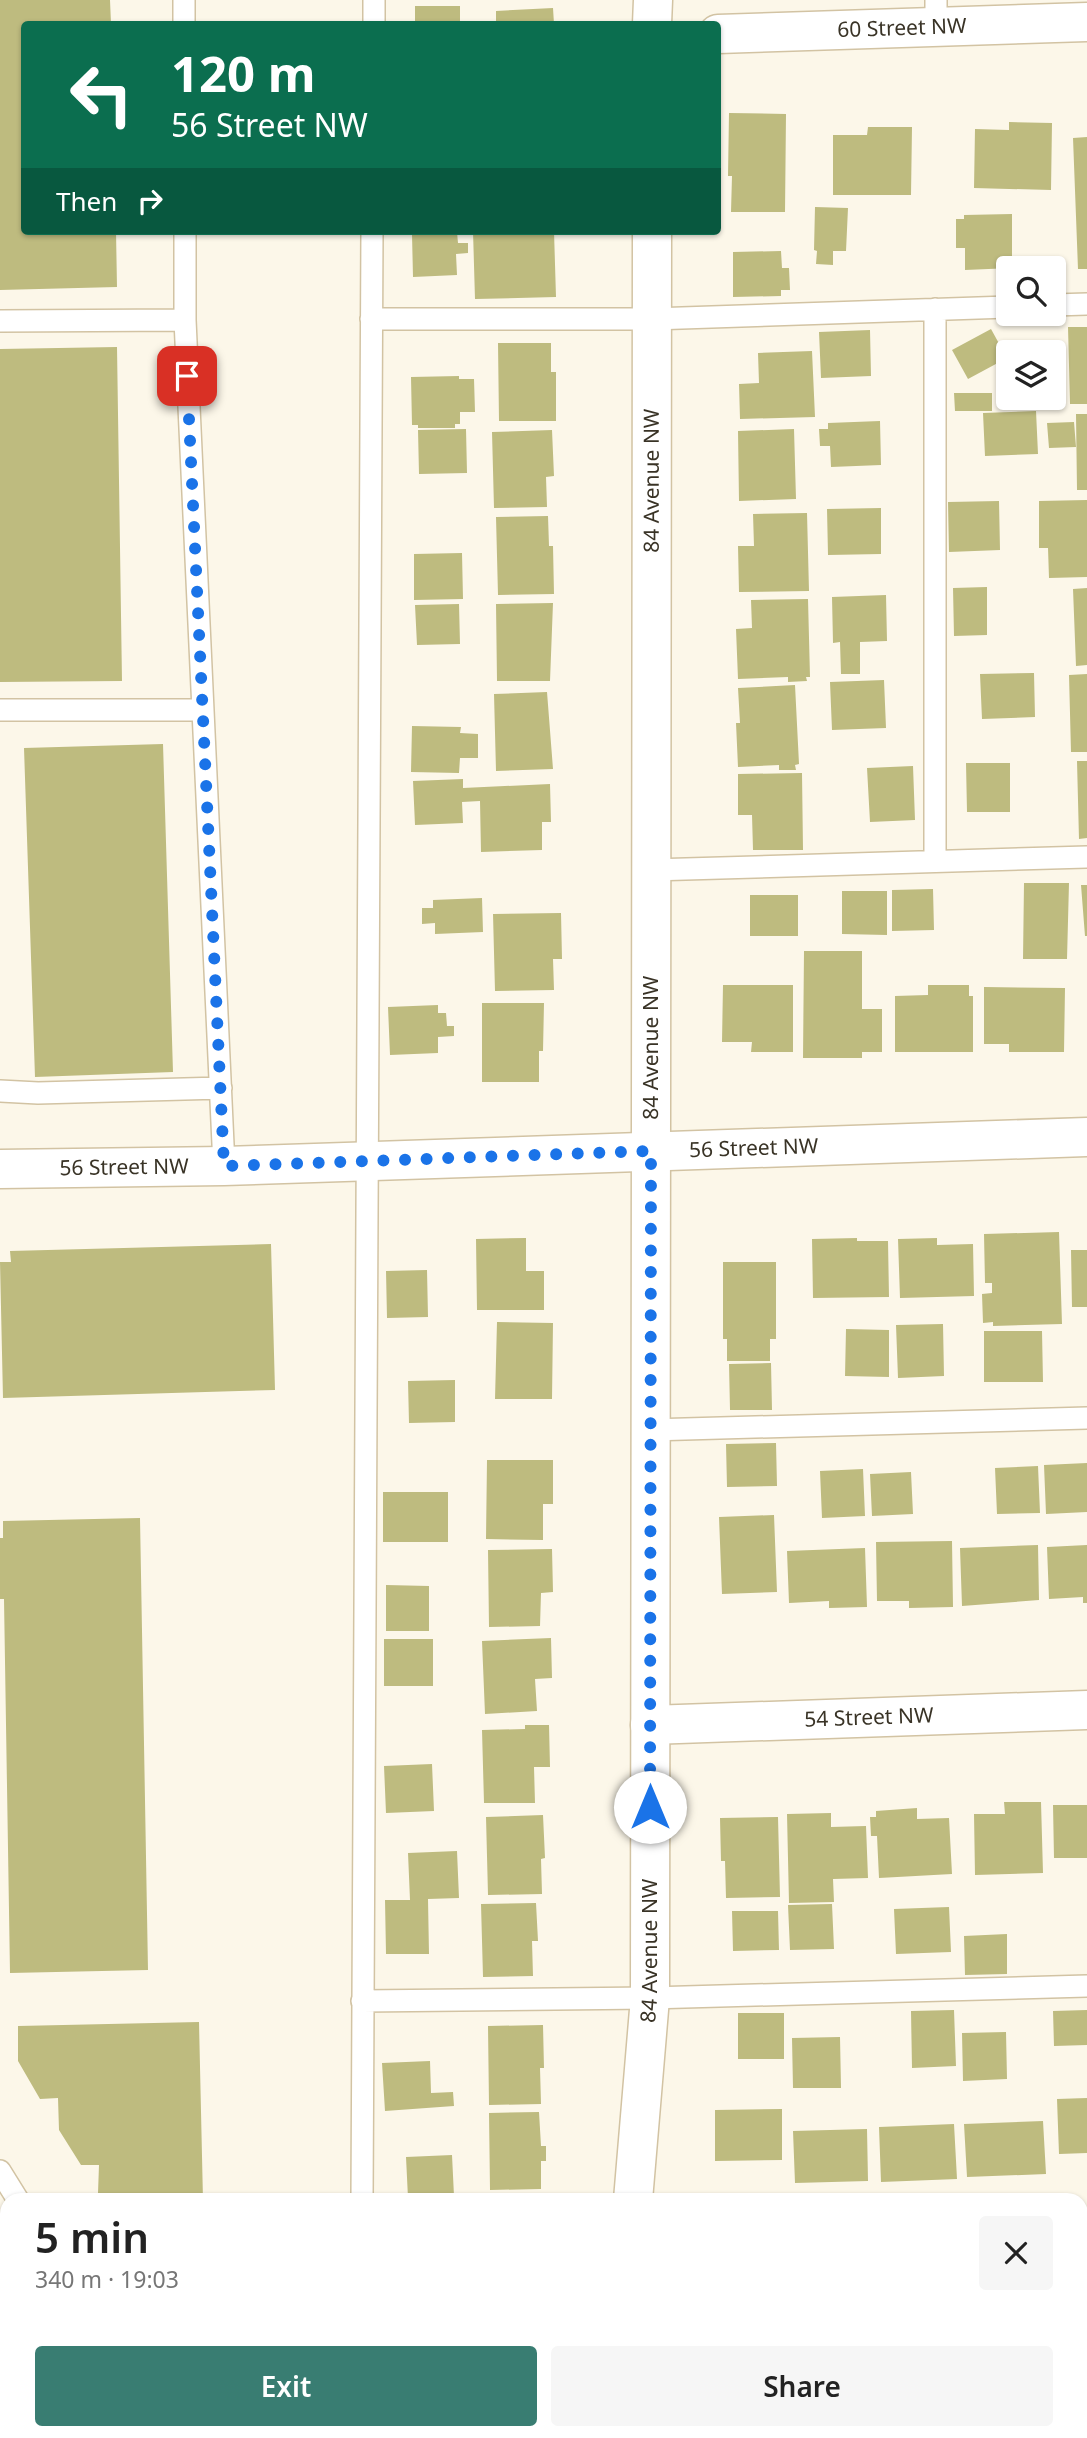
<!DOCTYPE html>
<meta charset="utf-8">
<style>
body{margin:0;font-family:"Noto Sans",sans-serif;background:#f6f6f6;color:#222;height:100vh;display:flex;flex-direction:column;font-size:26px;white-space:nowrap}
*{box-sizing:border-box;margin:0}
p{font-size:23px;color:#767676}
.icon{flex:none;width:38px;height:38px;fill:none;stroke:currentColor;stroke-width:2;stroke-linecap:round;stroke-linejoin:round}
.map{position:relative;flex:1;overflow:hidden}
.panel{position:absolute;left:0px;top:2193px;width:1088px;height:247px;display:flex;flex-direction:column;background:#fff;border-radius:21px 21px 0 0;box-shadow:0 2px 5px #0004}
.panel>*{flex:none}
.guide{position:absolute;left:21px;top:21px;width:700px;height:214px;border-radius:7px;box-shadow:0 2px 5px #0004;background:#0b6e4f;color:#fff;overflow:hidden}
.tools{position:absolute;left:996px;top:256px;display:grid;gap:14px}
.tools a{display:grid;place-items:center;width:70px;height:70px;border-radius:7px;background:#fff;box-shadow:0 2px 5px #0004;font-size:35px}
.pin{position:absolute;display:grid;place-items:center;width:60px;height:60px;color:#fff;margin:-30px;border-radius:14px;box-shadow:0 4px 10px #0006}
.me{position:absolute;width:77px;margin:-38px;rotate:0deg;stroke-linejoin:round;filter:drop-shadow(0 0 5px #0008)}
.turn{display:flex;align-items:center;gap:24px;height:147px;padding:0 35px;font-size:32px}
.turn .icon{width:91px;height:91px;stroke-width:2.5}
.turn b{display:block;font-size:49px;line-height:60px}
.then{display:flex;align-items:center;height:66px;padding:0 35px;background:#0003;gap:14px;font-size:26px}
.round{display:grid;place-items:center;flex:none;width:74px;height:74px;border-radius:7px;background:#f6f6f6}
.head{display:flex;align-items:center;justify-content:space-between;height:119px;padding:0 35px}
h1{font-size:42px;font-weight:600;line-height:52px}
.cta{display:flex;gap:14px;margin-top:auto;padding:14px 35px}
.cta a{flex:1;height:80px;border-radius:7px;background:#397d72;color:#fff;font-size:28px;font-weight:600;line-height:80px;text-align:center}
.cta a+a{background:#f6f6f6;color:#222}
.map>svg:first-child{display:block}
.building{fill:#bebb7f}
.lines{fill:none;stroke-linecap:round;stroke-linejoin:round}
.service-casing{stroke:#d2c3a3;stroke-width:24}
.minor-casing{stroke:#d2c3a3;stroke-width:41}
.tertiary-casing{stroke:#d2c3a3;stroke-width:41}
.service{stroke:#fff;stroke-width:21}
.minor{stroke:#fff;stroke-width:38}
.tertiary{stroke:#fff;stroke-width:38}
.route{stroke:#1a73e8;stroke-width:12;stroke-dasharray:0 21.6}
.labels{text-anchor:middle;stroke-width:7;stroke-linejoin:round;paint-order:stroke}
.street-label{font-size:21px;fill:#393326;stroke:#fff}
</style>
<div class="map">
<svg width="1087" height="2438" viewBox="0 0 1087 2438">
<rect width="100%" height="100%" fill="#fcf7e9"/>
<path class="building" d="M0,0h110l1,24h-87v207h92l1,56 -117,3z
M415,6h45v18h-45z
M553,8l1,16h-58v-13z
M729,113l57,1 -1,98h-54l1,-36h-4z
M1009,122l43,1 -1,67 -77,-2 1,-59 34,1z
M868,127h44l-1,68h-78v-60h34z
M1087,137v132h-9l-5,-131z
M815,207l33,1 -2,43h-13v14l-17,-1 1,-13 -3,-1z
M1012,214v54l-47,2v-22h-9v-29h8v-4z
M473,231h81l2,66 -81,2z
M457,232l1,11h10v10l-12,1 1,21 -44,2 -1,-43z
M781,251l1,17h7l1,22h-9v6l-48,1v-45z
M1068,327h19v77h-17z
M991,329l16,29 -39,21 -16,-29z
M870,330l1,46 -50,2 -2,-46z
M498,343h53v29h5v49h-57z
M117,347l5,334 -122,1v-333z
M812,351l3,66 -75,2 -1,-35 20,-1 -1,-30z
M459,376v3h15l1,33h-15v12h-5v4h-37v-3h-6l-1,-48z
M954,393h38v18h-37z
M1036,411l2,43 -53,2 -2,-43z
M1076,414h11v76h-10z
M880,421l1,44 -50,2 -1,-21h-10l-1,-17h9v-6z
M1074,422l2,25 -27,1 -2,-25z
M466,429l1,44 -48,1 -1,-44z
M794,429l2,70 -57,2 -1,-70z
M552,430l2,46 -8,1 1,30 -53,1 -2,-76z
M1087,500v77l-38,1 -1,-30h-9v-47z
M999,501l1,49 -51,2 -1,-50z
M881,508v46l-53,1 -1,-46z
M807,513l2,78 -70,1 -1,-46h16l-1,-32z
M548,516l1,30h4l1,48 -56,1 -2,-78z
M462,553l1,46 -49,1v-46z
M987,587v48l-33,1 -1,-48z
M1087,588v77l-11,1 -3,-77z
M886,595l1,46 -27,1v32h-19l-1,-32 -7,1 -1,-46z
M808,599l2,78h-4l1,4 -19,1v-5l-50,2 -2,-50 16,-1 -1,-28z
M553,603l-3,78h-53l-1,-77z
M459,604l1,40 -43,1 -2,-40z
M1034,673l1,44 -53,2 -2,-45z
M1087,674v78h-16l-2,-77z
M884,680l2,48 -54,2 -2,-48z
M795,685l4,79 -4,1 1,5h-17v-5l-41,2 -2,-44h4l-2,-35z
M547,692l6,77 -57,2 -2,-77z
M412,726l49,1 -1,6 18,1v24h-18l-1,15 -48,-1z
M163,744l10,328 -138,5 -11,-329z
M1077,761h10v77l-8,1z
M966,763h44v49h-43z
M913,766l2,54 -45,2 -3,-54z
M802,773l1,77h-50l-1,-35h-14v-41z
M463,779v9l87,-4 1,38h-9v28l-61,2 -1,-51 -18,1 1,21 -48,2 -2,-44z
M1024,883h45l-2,76h-44z
M1081,885h6v51h-2z
M933,889l1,41 -42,1v-41z
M842,891h45v44l-45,-1z
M750,895h48v41h-48z
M482,898l1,34 -48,2v-11l-13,1v-16h11v-8z
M561,913l1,46h-9l1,31 -59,1 -2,-77z
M804,951h58v58h20v43h-20v6h-59z
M723,985h70v67h-42l1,-10h-30z
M928,985h41v11h4v56h-78v-56l33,-1z
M984,987l81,1 -1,64h-55v-8h-25z
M482,1003h62l-1,48h-4v31h-57z
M438,1005v8h8l1,13h7v10l-16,1v16l-48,2 -2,-48z
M1059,1232l3,92 -69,2v-4l-10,1 -1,-29 10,-1v-10h-7l-1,-49z
M526,1238v33h18v39h-67l-1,-71z
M857,1238v3h31l1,56 -76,1 -1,-59z
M937,1238v7l36,-1 1,52 -74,2 -2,-59z
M271,1244l4,146 -272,8 -3,-136h11l-1,-11z
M1071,1250h16v57h-15z
M723,1262h53v77h-6v22h-43v-22h-4z
M427,1270l1,47 -41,1 -1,-47z
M497,1322l56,1 -1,76h-57z
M943,1324l1,52 -46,2 -2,-53z
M846,1329l43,1v47l-44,-1z
M984,1331h58l1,51h-59z
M771,1363l1,47h-42l-1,-46z
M455,1380v42l-46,1 -1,-42z
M776,1443l1,43 -50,1 -1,-43z
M487,1460h66v44h-10v36l-57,-1z
M1087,1463v49l-41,2 -2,-49z
M1038,1466l2,47 -43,1 -2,-46z
M863,1469l2,47 -43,2 -2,-47z
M911,1472l2,42 -41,2 -2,-42z
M383,1492h65v50h-65z
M774,1515l3,77 -55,2 -3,-77z
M140,1518l8,452 -138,3 -6,-374h-4v-61h3v-17z
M952,1541l1,66 -44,1v-7h-32l-1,-59z
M1038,1545l1,55 -77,6 -2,-58z
M1087,1545v58h-4v-6l-34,2 -2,-52z
M865,1548l2,59 -38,1v-7l-40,2 -2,-52z
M552,1549l1,43 -12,1 -1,33 -51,1 -1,-77z
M386,1585l43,1v45h-43z
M551,1638l1,40 -17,1 2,32 -52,3 -3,-73z
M384,1639h49v47h-49z
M525,1725h24l1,42h-16l1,36h-51l-2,-73 43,-1z
M432,1764l2,47 -48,2 -2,-47z
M1004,1802h37l2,71 -68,2 -1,-61h31z
M1053,1805h34v53h-33z
M917,1808v11l32,-1 3,56 -73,4 -2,-42h-6l-1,-19h6v-6z
M831,1813v14l35,-1 2,52 -35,1 1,23 -45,1 -2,-89z
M543,1815l2,43 -4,1 1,35 -54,1 -2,-78z
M778,1817l2,80 -54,1 -1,-37h-4l-1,-43z
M457,1851l2,47 -31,1 1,55h-43l-1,-54h25l-2,-47z
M536,1903l2,38h-6l1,35 -50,1 -2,-73z
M832,1904l2,45 -44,1 -2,-45z
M949,1907l2,45 -55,2 -2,-45z
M732,1911h46l1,39 -46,1z
M1007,1934v40l-42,1 -1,-39z
M954,2010l2,56 -44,2 -1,-57z
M1087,2010v35l-33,1 -1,-35z
M738,2013h46v46h-46z
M199,2022l4,178h-101l-4,-7 1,-28h-18l-22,-35 -1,-32 -18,1 -22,-38v-35z
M543,2025l1,43h-4l1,36 -52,1 -1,-79z
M1006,2032l1,47 -44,2 -1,-48z
M840,2037l1,51h-48l-1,-50z
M430,2061l1,32 22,-1 1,14 -69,5 -3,-48z
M1087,2098v55l-28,1 -2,-55z
M782,2109v51l-67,1v-51z
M539,2112l2,34h5v15h-5v28l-51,1 -1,-77z
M1043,2121l3,53 -79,3 -3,-53z
M954,2124l3,55 -76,3 -2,-55z
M867,2129l1,52 -73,2 -2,-52z
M452,2155l2,41 -46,2 -2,-41z
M1082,2382h5v56h-19v-6h14z
M67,2432h51v6h-50z
M400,2432h45l5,6h-55z
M569,2432h43l-3,6h-30z
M635,2432h76v6h-75z
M730,2432h63v6h-63z"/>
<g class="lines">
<g class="service-casing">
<path id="service" d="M184,0v24
M374,24v-24
M936,27v-27
M185,231v89l39,846
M1054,305l33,-1
M371,319h281l356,-12
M0,321l185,-1
M0,710h201
M935,861v-552
M651,870l436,-13
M0,1091l38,2 183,-5
M650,1430l437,-12
M362,2001l288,-3 437,-12
M0,2171l18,29
M362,2200l10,-1969
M0,2342l7,-2
M362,2438v-6"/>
</g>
<g class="minor-casing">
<g id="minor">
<path d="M652,24l1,-24"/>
<path id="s1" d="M718,34l369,-12"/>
<path id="s2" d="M650,1725l437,-15"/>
<path id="s3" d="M633,2200l17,-202 2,-1767"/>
<path d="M1082,2269h5"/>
</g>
</g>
<g class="tertiary-casing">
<g id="tertiary">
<path id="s4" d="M0,1169l224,-3 863,-29"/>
</g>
</g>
<use href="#service" class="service"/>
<use href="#minor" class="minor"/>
<use href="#tertiary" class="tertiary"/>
</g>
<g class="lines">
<path class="route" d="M187,376l37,790 427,-15 -1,656"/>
</g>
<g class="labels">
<g class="street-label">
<text dy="7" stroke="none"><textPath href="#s1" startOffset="184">60 Street NW</textPath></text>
<text dy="7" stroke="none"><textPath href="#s3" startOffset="1720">84 Avenue NW</textPath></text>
<text dy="7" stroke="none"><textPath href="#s3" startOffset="1153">84 Avenue NW</textPath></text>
<text dy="7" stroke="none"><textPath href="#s4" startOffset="754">56 Street NW</textPath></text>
<text dy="7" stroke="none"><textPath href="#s4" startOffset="124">56 Street NW</textPath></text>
<text dy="7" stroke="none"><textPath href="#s2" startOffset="219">54 Street NW</textPath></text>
<text dy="7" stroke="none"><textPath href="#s3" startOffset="250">84 Avenue NW</textPath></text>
</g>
</g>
</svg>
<div class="tools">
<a><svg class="icon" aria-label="search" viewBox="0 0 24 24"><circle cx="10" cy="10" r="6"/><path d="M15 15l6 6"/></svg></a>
<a><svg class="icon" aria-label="layers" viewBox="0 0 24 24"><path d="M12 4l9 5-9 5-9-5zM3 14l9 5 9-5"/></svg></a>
</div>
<div class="pin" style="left:187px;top:376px;background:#d93025"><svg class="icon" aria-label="arrive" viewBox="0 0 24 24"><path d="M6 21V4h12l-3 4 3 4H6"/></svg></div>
<svg class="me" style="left:650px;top:1807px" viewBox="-20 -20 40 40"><circle r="19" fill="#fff"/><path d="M0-13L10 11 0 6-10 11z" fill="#1a73e8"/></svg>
<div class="guide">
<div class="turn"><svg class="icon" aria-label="left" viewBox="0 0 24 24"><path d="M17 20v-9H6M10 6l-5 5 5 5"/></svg><div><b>120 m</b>56 Street NW</div></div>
<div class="then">Then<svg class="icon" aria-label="right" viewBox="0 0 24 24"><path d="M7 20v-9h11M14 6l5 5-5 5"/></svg></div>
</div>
<section class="panel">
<div class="head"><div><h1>5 min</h1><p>340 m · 19:03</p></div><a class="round"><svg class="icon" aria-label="close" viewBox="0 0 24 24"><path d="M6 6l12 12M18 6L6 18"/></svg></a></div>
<div class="cta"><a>Exit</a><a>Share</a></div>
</section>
</div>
